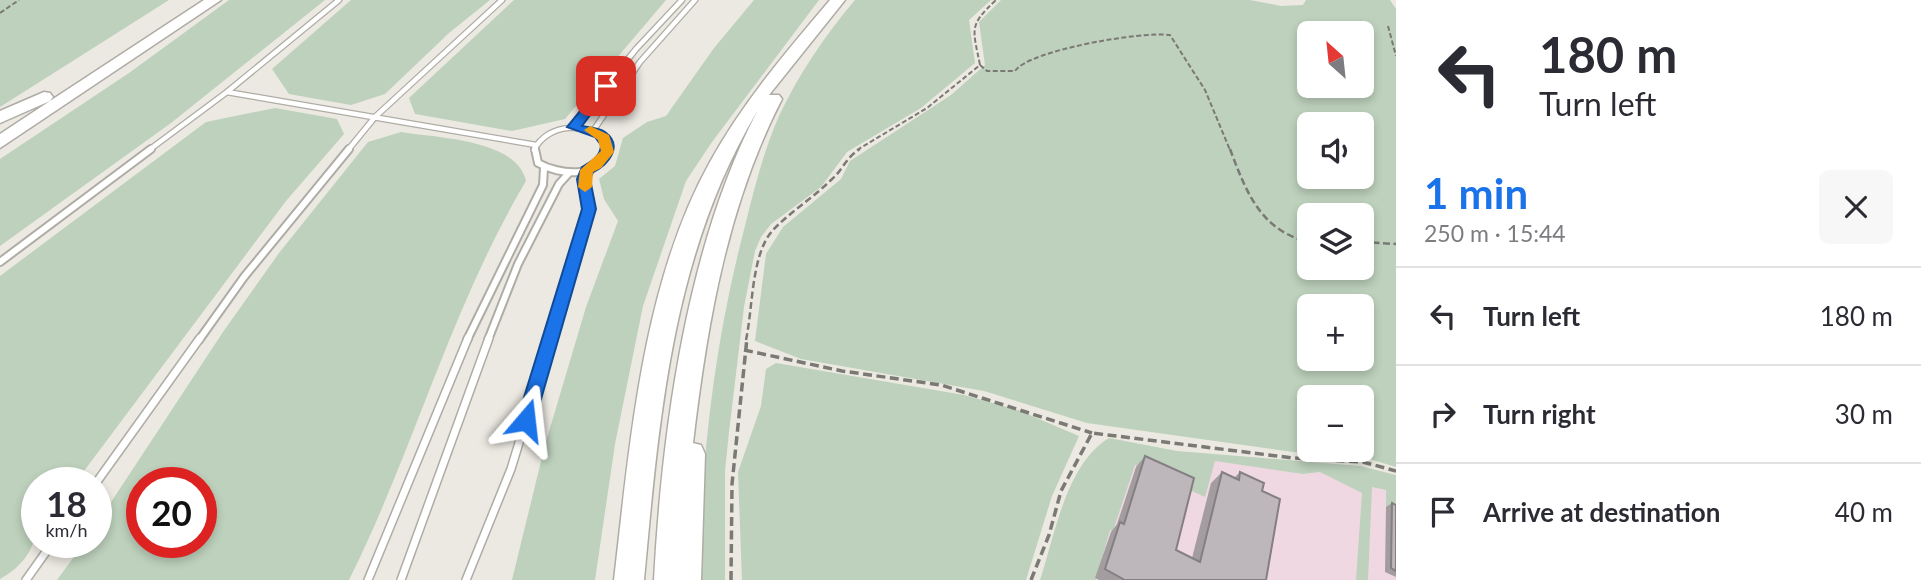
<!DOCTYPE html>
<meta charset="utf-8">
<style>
body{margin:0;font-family:Lato,sans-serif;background:#f7f7f7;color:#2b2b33;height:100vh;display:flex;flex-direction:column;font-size:26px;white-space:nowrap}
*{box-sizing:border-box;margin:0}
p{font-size:23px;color:#7c7c81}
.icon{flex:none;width:38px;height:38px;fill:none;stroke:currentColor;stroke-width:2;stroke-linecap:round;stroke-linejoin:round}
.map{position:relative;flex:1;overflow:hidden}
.drawer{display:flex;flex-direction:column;background:#fff;width:525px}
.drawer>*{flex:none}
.top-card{background:#fff;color:#2b2b33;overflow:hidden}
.needle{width:46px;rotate:333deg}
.controls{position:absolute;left:1297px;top:21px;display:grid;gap:14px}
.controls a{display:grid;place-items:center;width:77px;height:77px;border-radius:10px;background:#fff;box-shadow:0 4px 10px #0003;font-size:35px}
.speed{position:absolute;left:21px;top:467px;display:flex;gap:14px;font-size:35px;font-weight:700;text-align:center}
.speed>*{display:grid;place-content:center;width:91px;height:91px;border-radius:50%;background:#fff;box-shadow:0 4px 10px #0003;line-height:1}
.speed small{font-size:18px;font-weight:400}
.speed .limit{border:10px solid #d22;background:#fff;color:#111}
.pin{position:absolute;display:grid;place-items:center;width:60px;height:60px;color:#fff;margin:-30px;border-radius:14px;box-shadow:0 4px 10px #0006}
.me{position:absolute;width:77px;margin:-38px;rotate:17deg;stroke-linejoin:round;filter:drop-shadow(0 0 5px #0008)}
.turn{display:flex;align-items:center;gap:24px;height:147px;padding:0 28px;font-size:32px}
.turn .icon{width:91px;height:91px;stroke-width:2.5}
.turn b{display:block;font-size:49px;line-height:60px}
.round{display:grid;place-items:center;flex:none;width:74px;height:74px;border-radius:10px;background:#f7f7f7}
.overview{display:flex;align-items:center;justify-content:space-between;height:119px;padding:0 28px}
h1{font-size:42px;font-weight:700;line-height:52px;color:#1a73e8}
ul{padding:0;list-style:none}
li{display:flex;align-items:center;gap:21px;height:98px;padding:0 28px;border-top:2px solid #e1e1e2}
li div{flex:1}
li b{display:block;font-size:26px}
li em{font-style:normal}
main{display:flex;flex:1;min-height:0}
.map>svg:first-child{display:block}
.education{fill:#f0d8e3}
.green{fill:#bdd1bc;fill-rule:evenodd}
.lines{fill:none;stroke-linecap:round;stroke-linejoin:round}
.lane-far2-casing{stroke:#afaca5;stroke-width:7}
.lane-far1-casing{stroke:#afaca5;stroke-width:10}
.lane-casing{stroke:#afaca5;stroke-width:10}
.highway-casing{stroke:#afaca5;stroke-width:3}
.path-far2{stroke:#7b7974;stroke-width:2;stroke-dasharray:5 2.5;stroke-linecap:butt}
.path-far1{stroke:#7b7974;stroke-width:2.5;stroke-dasharray:7 3.5;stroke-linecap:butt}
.path{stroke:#7b7974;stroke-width:3.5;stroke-dasharray:9 4.5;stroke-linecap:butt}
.lane-far2{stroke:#fff;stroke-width:4.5}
.lane-far1{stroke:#fff;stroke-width:6}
.lane{stroke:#fff;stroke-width:7}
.highway{fill:#fff;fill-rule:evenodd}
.wall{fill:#a39da0}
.building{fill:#bdb6ba;stroke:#847f82;stroke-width:2}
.route{fill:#1a73e8;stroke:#114b97;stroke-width:2}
.slow{fill:#f59e0b}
</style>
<main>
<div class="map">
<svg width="1396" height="580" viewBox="0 0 1396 580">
<rect width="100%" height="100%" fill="#ece9e2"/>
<path class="education" d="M1120,439l38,13 145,22 61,-5 -1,15 33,9v87h-325z"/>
<path class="green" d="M0,0h169l-169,107z
M229,0h96l-154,123 -171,123v-87l129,-86z
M351,0h139l-41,33 -64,61 -34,11 -62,-11 -17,-25z
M514,0h152l-101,119 -53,12 -97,-17 -6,-16z
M754,0h65l-107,142 -26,39 -43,125 -28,138 -20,136h-83l33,-135 41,-138 32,-86 -14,-22 -5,-20 16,-13 8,-28 24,-16 19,-6 48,-68z
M855,0h136l-22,20 6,43 -54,45 -74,44 -26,35 -50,37 -10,13 -6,14 -11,56 -15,125 -4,39v109h-25c0,-121 15,-241 46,-358 9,-36 18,-72 33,-106 19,-41 47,-82 76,-116z
M1001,0h249l31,6 22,-1 3,-5h84l6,9v458l-30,-9 -66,-5 -213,-30 -103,-32 -183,-32 -46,-18 11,-87 17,-27 58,-48 9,-18 101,-66 34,-30 -6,-43zM1309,33h53v53h-53zM1309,124h53v53h-53zM1309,215h53v53h-53zM1309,306h53v53h-53zM1309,397h53v53h-53z
M275,108l62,11 7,15 -58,67 -211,282h-38c0,43 6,71 -37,96v-303l206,-154z
M401,132c35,6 116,7 125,49 -75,126 -112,269 -177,399h-292l27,-37 12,-1v-17l127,-193 56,-79 89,-111zM142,483h59v59h-59z
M776,363l188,32 54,15 61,26 -27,60 -26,84h-284l-4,-108 23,-66 5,-37z
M1109,438l68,13 183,15 36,9v36l-10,-4v-17l-14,-3 -4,93h-12l6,-87 -42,-21 -17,2 -88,-13 -10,36 -70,-32 -22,66 -3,-1 -14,50h-56c15,-45 26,-116 69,-142z"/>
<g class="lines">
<g class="lane-far2-casing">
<path id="lane-far2" d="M227,92l309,53
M574,127l62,-78 46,-49
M593,131l47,-69 55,-62
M149,150l78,-58 112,-92
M348,150l27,-33 127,-117
M534,150c14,-28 56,-29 74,-6l-1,6"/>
</g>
<g class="lane-far1-casing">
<path id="lane-far1" d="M535,149l3,14c21,12 62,17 69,-14
M0,262l151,-113
M199,340l45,-63 105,-128
M467,340l76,-155 1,-17
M488,340l30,-76 41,-80 10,-11
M550,340l39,-131 -6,-30 4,-9"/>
</g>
<g class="lane-casing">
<path id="lane" d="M96,483l104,-145
M26,580l27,-38
M368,580l100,-242
M401,580l88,-242
M466,580l45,-111 40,-131"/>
</g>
<g class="highway-casing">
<path id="highway" d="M204,0h17l-221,148v-14l50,-33 -50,22v-12l44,-19 6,1 3,4 -3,4z
M830,0h15l-76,95h10l3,4c-55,107 -75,225 -89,344l8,2 4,9 -4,126h-47c8,-150 33,-336 104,-470 -86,143 -99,308 -114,470h-30c16,-136 28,-296 96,-418 33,-60 76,-110 120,-162z"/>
</g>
<path class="path-far2" d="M0,13l19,-13
M1388,26l8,30
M980,65l7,6h28c14,-21 128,-40 155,-36l35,55 25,60
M857,150l70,-42 53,-43c-7,-36 -12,-39 16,-65"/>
<path class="path-far1" d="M1230,149c16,43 31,82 79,93
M1362,242l34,2
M746,340c7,-32 5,-86 27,-110 17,-18 40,-32 58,-50 12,-10 15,-23 29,-31"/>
<path class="path" d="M744,350l98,21 99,14 151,48
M731,580l1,-96 15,-146
M1031,580l18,-45 12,-44 31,-58 201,25 70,4 33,9"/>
<use href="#lane-far2" class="lane-far2"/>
<use href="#lane-far1" class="lane-far1"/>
<use href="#lane" class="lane"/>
<use href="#highway" class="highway"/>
</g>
<path class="wall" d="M1145,456l31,94 16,8 19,-75 11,-11 12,6 6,-6 22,19 4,89h-167l-4,-2 16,-46 6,-8 19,-57z
M1392,503l4,2v72l-11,-5 1,-65z"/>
<path class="building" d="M1145,456l49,22 -18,72 24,12 22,-90 17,8 1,-8 24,11 -2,8 18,8 -14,81h-143v-1l-18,-10 15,-47 4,2z
M1392,503l4,2v66l-5,-3z"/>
<path class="route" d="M602,84l10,2 -30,40c7,1 18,2 23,6 19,14 3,33 -12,40l-3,7 6,30 -61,211 -3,6h-13l-2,-6 65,-211 -5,-30 5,-12c9,-5 19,-11 19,-22l-6,-8 -28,-10z"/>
<path class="slow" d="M590,126l19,9 5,17 -13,16 -8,4 -1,15 -7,5 -7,-5 2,-17 21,-19 -3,-11 -14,-10z"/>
</svg>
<div class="controls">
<a><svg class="needle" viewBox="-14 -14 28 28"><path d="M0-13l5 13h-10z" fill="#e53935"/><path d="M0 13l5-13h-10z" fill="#7c7c81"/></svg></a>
<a><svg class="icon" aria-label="sound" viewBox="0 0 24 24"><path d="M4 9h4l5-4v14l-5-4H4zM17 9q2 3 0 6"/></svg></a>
<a><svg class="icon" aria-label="layers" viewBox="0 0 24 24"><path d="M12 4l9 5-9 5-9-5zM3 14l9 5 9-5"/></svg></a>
<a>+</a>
<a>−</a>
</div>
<div class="speed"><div>18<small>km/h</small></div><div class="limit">20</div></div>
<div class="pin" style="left:606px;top:86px;background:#d93025"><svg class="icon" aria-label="arrive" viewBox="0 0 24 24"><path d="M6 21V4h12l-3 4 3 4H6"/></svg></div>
<svg class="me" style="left:526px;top:420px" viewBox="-20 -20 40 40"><path d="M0-17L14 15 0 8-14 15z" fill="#1a73e8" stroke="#fff" stroke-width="4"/></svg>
</div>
<section class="drawer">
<div class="top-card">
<div class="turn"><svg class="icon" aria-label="left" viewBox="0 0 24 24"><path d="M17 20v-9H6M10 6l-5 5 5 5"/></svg><div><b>180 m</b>Turn left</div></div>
</div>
<div class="overview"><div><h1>1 min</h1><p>250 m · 15:44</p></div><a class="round"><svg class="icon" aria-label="close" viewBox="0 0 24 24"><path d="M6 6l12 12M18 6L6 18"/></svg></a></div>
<ul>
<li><svg class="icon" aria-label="left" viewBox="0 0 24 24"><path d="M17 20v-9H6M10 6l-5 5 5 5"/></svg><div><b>Turn left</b></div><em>180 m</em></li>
<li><svg class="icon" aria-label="right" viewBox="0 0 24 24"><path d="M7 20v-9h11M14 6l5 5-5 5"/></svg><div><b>Turn right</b></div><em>30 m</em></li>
<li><svg class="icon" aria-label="arrive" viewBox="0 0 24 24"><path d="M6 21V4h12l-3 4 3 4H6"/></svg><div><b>Arrive at destination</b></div><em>40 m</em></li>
</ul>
</section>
</main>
